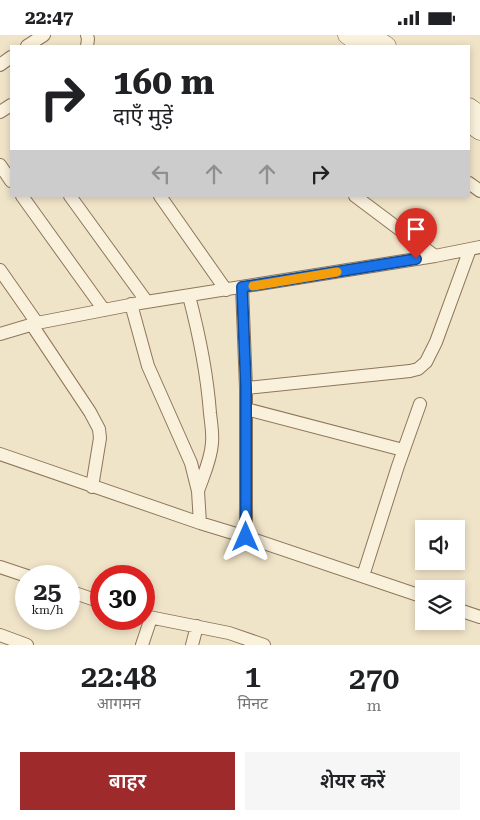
<!DOCTYPE html>
<html lang="hi">
<meta charset="utf-8">
<style>
body{margin:0;font-family:"Roboto Serif","Noto Sans Devanagari",serif;background:#f6f6f6;color:#202124;height:100vh;display:flex;flex-direction:column;font-size:19px;white-space:nowrap}
*{box-sizing:border-box;margin:0}
p{font-size:16px;color:#757577}
.icon{flex:none;width:28px;height:28px;fill:none;stroke:currentColor;stroke-width:2;stroke-linecap:round;stroke-linejoin:round}
.map{position:relative;height:610px;overflow:hidden}
.panel{display:flex;flex-direction:column;background:#fff;flex:1}
.panel>*{flex:none}
.top-card{position:absolute;left:10px;top:10px;width:460px;height:152px;border-radius:0px;box-shadow:0 2px 8px #0003;background:#fff;color:#202124;overflow:hidden}
.tools{position:absolute;left:415px;top:485px;display:grid;gap:10px}
.tools a{display:grid;place-items:center;width:50px;height:50px;border-radius:0px;background:#fff;box-shadow:0 2px 8px #0003;font-size:25px}
.speed{position:absolute;left:15px;top:530px;display:flex;gap:10px;font-size:25px;font-weight:700;text-align:center}
.speed>*{display:grid;place-content:center;width:65px;height:65px;border-radius:50%;background:#fff;box-shadow:0 2px 8px #0003;line-height:1}
.speed small{font-size:12px;font-weight:400}
.speed .limit{border:8px solid #d22;background:#fff;color:#111}
.pin{position:absolute;display:grid;place-items:center;width:42px;height:42px;color:#fff;margin:-51px -21px;border-radius:50% 50% 50% 0;rotate:-45deg;box-shadow:0 0 5px #0007}
.pin .icon{rotate:45deg}
.me{position:absolute;width:55px;margin:-28px;rotate:0deg;stroke-linejoin:round;filter:drop-shadow(0 0 4px #0008)}
.turn{display:flex;align-items:center;gap:18px;height:105px;padding:0 20px;font-size:22px}
.turn .icon{width:65px;height:65px;stroke-width:2.5}
.turn b{display:block;font-size:35px;line-height:42px}
.lanes{display:flex;align-items:center;height:48px;padding:0 20px;background:#0003;justify-content:center;gap:25px;direction:ltr}
.lanes .off{opacity:.35}
.eta{display:flex;justify-content:space-evenly;align-items:center;height:85px;text-align:center}
.eta b{font-size:30px;font-weight:600;line-height:35px}
.action{display:flex;gap:10px;margin-top:auto;padding:10px 20px}
.action a{flex:1;height:58px;border-radius:0px;background:#9e2a2b;color:#fff;font-size:20px;font-weight:600;line-height:58px;text-align:center}
.action a+a{background:#f6f6f6;color:#202124}
.status{display:flex;justify-content:space-between;align-items:center;height:35px;padding:0 25px;background:#fff;direction:ltr}
.status svg{height:14px;fill:currentColor}
.map>svg:first-child{display:block}
.lines{fill:none;stroke-linecap:round;stroke-linejoin:round}
.street-casing{stroke:#8d765c;stroke-width:14}
.secondary-casing{stroke:#6f573f;stroke-width:19}
.street{stroke:#faf1dc;stroke-width:12}
.secondary{stroke:#faf1dc;stroke-width:18}
.route-casing{stroke:#114b97;stroke-width:12}
.route{stroke:#1a73e8;stroke-width:9}
.slow{stroke:#f59e0b;stroke-width:9}
</style>
<div class="status"><b>22:47</b><svg viewBox="0 0 49 12"><path d="M0 12V9h3v3zM5 12V6h3v6zM10 12V3h3v9zM15 12V0h3v12zM26 1h20v11H26zM47 4h2v5h-2z"/></svg></div>
<div class="map">
<svg width="480" height="610" viewBox="0 0 480 610">
<rect width="100%" height="100%" fill="#f0e4c8"/>
<g class="lines">
<g class="street-casing">
<path id="street" d="M87,0l1,4 -1,7
M27,11l17,-11
M0,30l11,-8
M0,77l11,-7
M0,130l11,16
M469,148l11,8
M22,161l82,114
M70,161l77,106
M160,161l66,94
M355,161l80,60
M0,235l37,53
M242,252l4,101v149
M189,261c10,38 18,77 21,117 1,10 3,20 2,30 -1,17 -9,33 -14,48
M131,269l17,62 43,97 7,28 2,32
M32,290l58,87 9,17 1,9 -8,49
M0,299l37,-11 103,-20 295,-47 45,-9
M246,353l164,-17 8,-2 8,-7 10,-20 34,-93
M246,374l157,41
M0,419l200,69 46,14 178,60
M0,532l27,9
M363,541l35,-110 22,-62
M69,556l32,11
M456,574l24,8
M144,581l85,17 35,12
M0,600l27,10
M142,610l9,-27
M192,610l5,-19"/>
</g>
<g class="secondary-casing">
<path id="secondary" d="M347,0l16,11
M371,0l16,11
M469,72l11,8
M469,88l11,8"/>
</g>
<use href="#street" class="street"/>
<use href="#secondary" class="secondary"/>
</g>
<g class="lines">
<g class="route-casing">
<path id="route" d="M246,502v-149l-4,-101 174,-28"/>
</g>
<use href="#route" class="route"/>
<path class="slow" d="M253,251l84,-14"/>
</g>
</svg>
<div class="tools">
<a><svg class="icon" aria-label="sound" viewBox="0 0 24 24"><path d="M4 9h4l5-4v14l-5-4H4zM17 9q2 3 0 6"/></svg></a>
<a><svg class="icon" aria-label="layers" viewBox="0 0 24 24"><path d="M12 4l9 5-9 5-9-5zM3 14l9 5 9-5"/></svg></a>
</div>
<div class="speed"><div>25<small>km/h</small></div><div class="limit">30</div></div>
<div class="pin" style="left:416px;top:224px;background:#d93025"><svg class="icon" aria-label="arrive" viewBox="0 0 24 24"><path d="M6 21V4h12l-3 4 3 4H6"/></svg></div>
<svg class="me" style="left:246px;top:502px" viewBox="-20 -20 40 40"><path d="M0-17L14 15 0 8-14 15z" fill="#1a73e8" stroke="#fff" stroke-width="4"/></svg>
<div class="top-card">
<div class="turn"><svg class="icon" aria-label="right" viewBox="0 0 24 24"><path d="M7 20v-9h11M14 6l5 5-5 5"/></svg><div><b>160 m</b>दाएँ मुड़ें</div></div>
<div class="lanes"><svg class="icon off" aria-label="left" viewBox="0 0 24 24"><path d="M17 20v-9H6M10 6l-5 5 5 5"/></svg><svg class="icon off" aria-label="ahead" viewBox="0 0 24 24"><path d="M12 20V5M6 11l6-6 6 6"/></svg><svg class="icon off" aria-label="ahead" viewBox="0 0 24 24"><path d="M12 20V5M6 11l6-6 6 6"/></svg><svg class="icon" aria-label="right" viewBox="0 0 24 24"><path d="M7 20v-9h11M14 6l5 5-5 5"/></svg></div>
</div>
</div>
<section class="panel">
<div class="eta">
<div><b>22:48</b><p>आगमन</p></div>
<div><b>1</b><p>मिनट</p></div>
<div><b>270</b><p>m</p></div>
</div>
<div class="action"><a>बाहर</a><a>शेयर करें</a></div>
</section>
